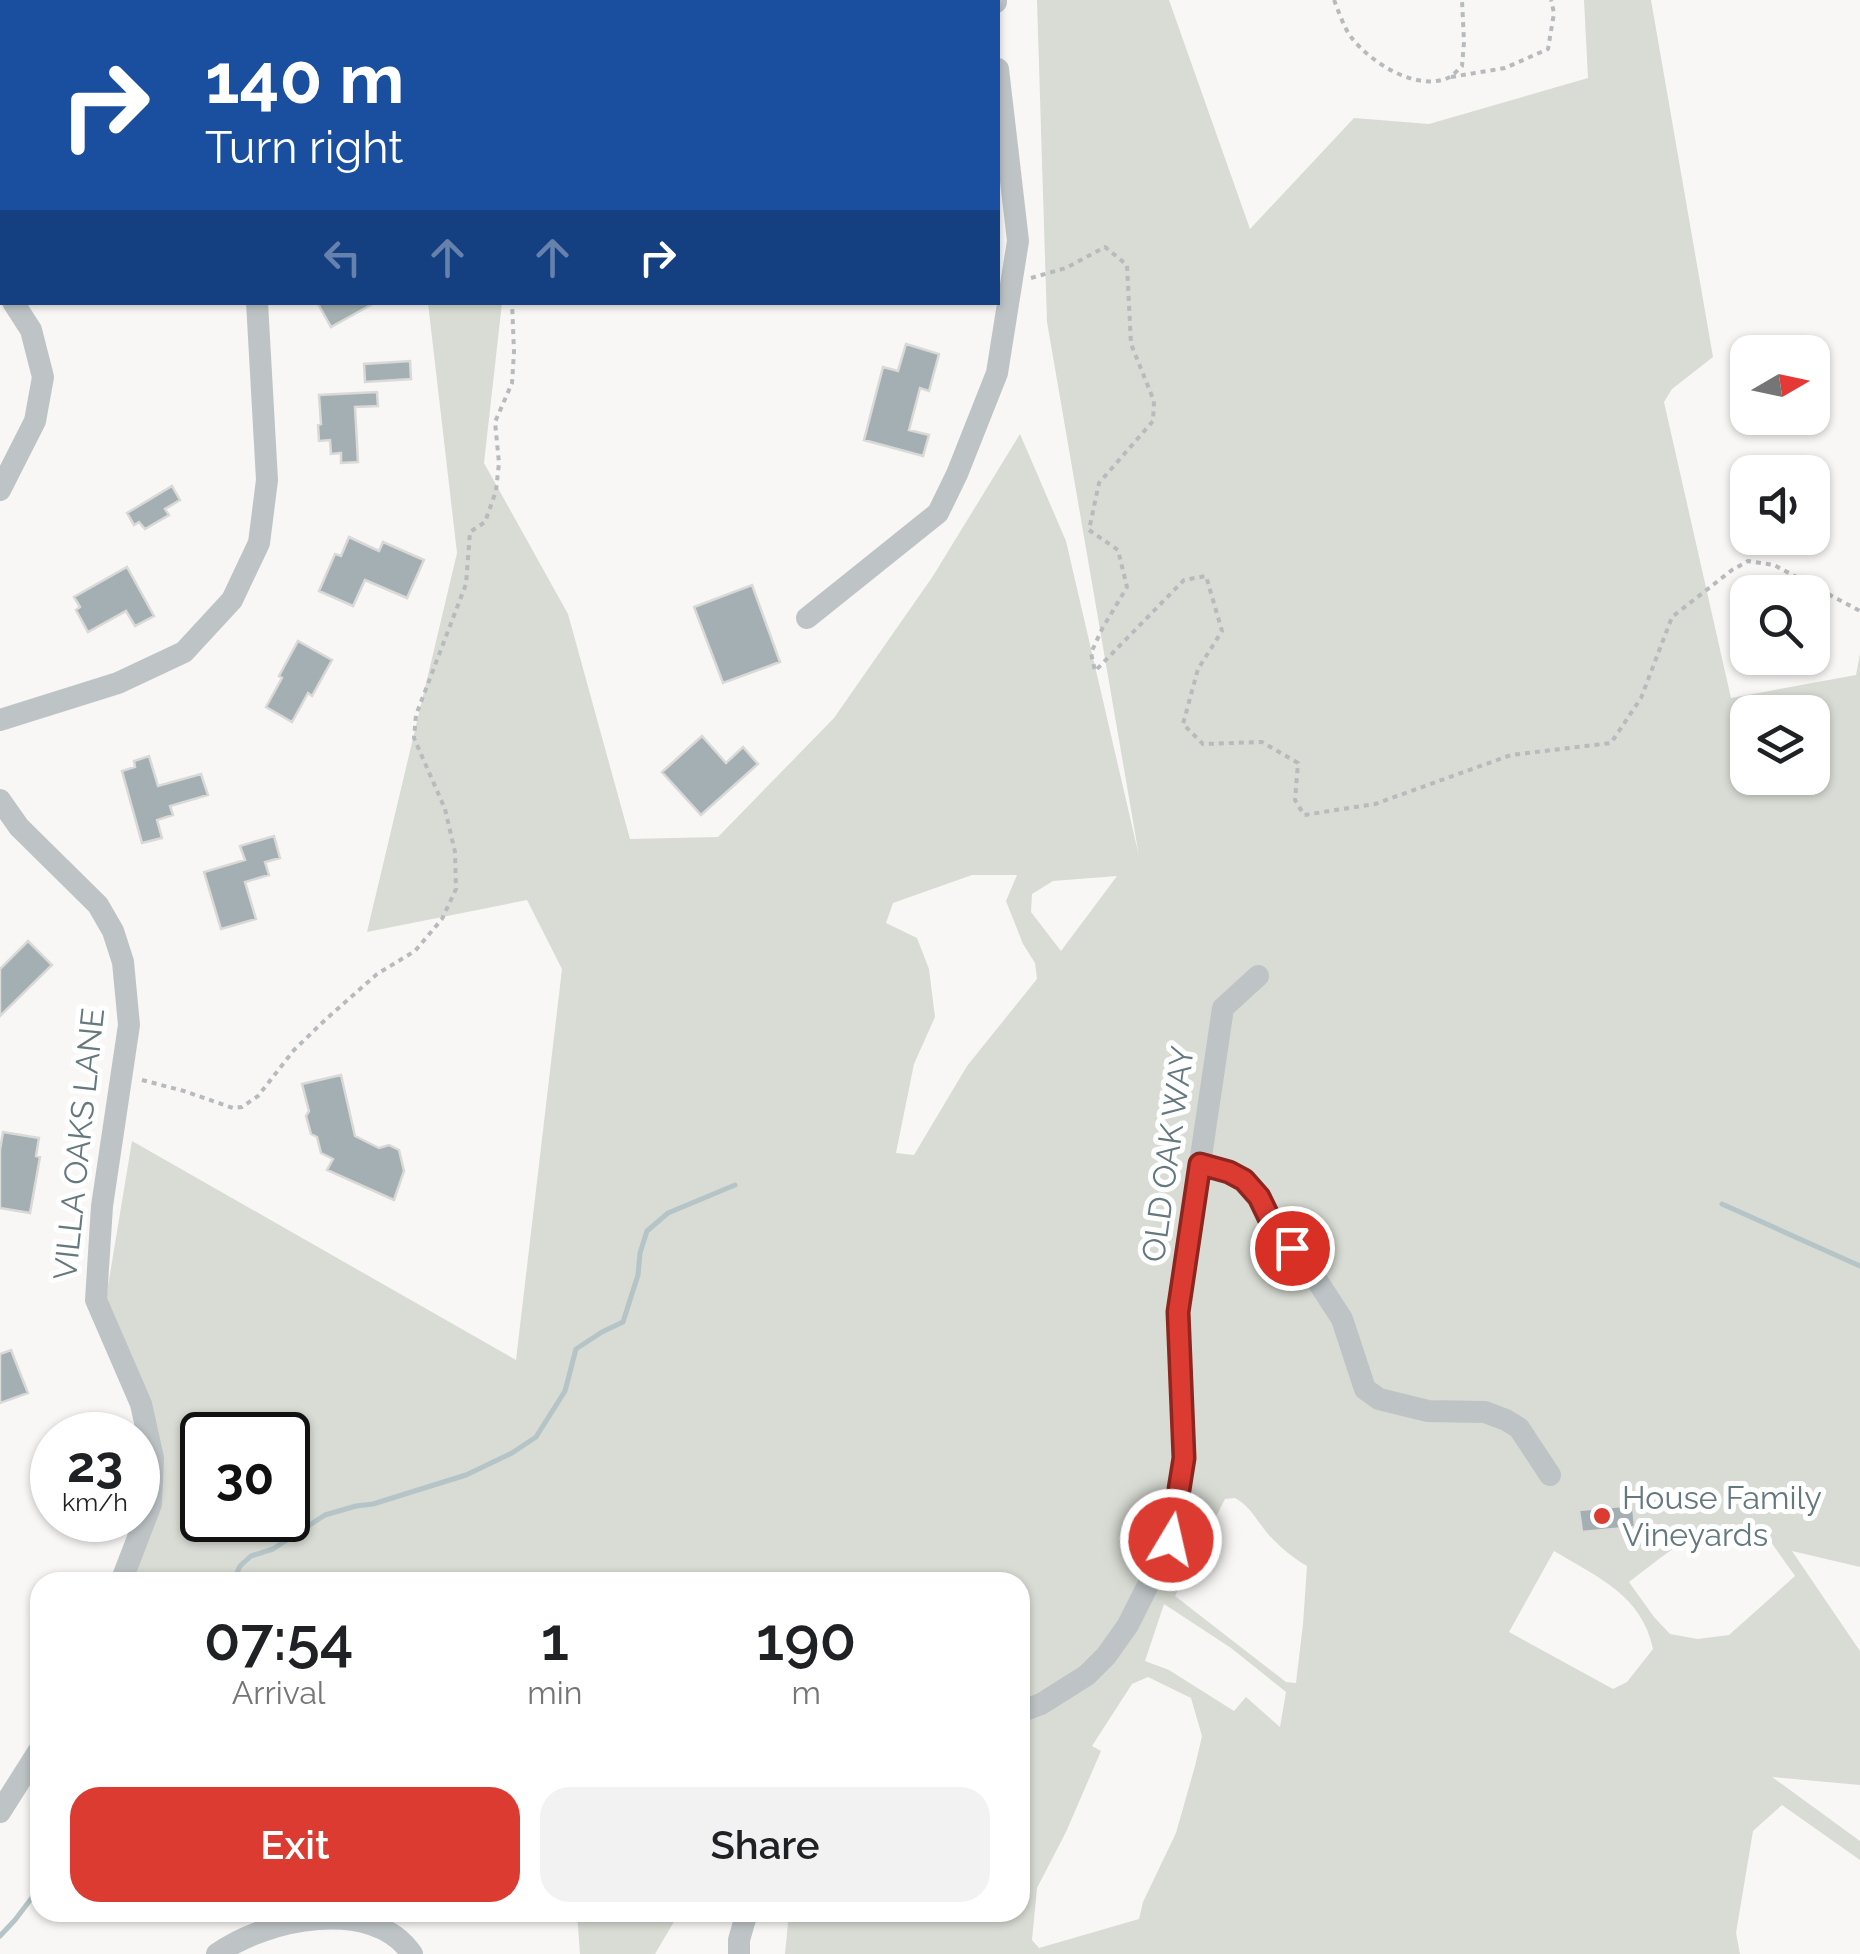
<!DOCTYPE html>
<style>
body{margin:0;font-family:Raleway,sans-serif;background:#f2f2f2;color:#202124;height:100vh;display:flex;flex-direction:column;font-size:38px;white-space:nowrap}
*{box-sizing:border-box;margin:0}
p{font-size:32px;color:#757577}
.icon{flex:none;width:55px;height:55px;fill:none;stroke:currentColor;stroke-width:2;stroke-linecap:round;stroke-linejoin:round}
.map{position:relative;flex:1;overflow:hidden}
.sheet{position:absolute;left:30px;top:1572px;width:1000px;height:350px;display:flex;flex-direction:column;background:#fff;border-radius:30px;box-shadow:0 2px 8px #0004}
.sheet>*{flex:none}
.guide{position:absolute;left:0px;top:0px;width:1000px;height:305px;box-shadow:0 2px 8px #0004;background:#1a4fa0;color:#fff;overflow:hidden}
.needle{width:65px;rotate:81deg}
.controls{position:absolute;left:1730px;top:335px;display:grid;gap:20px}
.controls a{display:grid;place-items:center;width:100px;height:100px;border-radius:20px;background:#fff;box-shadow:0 2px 8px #0004;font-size:50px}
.speed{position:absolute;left:30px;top:1412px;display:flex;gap:20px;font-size:50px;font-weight:700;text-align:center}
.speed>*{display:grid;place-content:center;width:130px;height:130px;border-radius:50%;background:#fff;box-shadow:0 2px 8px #0004;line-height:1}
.speed small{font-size:25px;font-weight:400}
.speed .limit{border:5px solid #111;border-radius:15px;background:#fff;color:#111}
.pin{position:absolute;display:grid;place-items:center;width:85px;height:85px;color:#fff;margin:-42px;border:5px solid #fff;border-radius:50%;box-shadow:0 2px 10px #0007}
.me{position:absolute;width:110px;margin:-55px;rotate:9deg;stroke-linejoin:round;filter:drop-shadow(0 0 8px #0008)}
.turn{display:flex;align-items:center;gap:35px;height:210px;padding:0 40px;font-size:45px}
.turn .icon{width:130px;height:130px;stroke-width:2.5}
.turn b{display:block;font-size:70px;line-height:85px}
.lanes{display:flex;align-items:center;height:95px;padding:0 40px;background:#0003;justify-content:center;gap:50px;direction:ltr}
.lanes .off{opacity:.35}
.eta{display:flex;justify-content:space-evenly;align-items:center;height:170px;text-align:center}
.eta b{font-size:60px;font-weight:600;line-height:70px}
.button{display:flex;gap:20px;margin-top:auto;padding:20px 40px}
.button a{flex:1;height:115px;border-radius:30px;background:#db3b31;color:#fff;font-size:40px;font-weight:600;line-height:115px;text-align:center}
.button a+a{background:#f2f2f2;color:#202124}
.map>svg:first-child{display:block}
.green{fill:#d8dcd4;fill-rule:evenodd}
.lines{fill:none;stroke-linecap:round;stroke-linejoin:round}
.stream{stroke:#b5c4c6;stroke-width:5}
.building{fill:#a3afb2;stroke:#d9d9d7;stroke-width:2.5}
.path{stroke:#b7bbbd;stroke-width:4;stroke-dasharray:5 5;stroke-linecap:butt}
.minor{stroke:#bec4c6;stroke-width:22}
.route-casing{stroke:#8e2620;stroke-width:25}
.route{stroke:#db3b31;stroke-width:18}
.poi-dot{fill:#db3b31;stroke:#fff;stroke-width:4}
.labels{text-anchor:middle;stroke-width:10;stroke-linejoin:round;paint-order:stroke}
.street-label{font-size:32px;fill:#64787e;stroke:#fff}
.poi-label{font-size:32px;fill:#64787e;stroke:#fff;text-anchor:start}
</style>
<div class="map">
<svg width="1860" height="1954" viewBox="0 0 1860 1954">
<rect width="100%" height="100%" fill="#f8f7f5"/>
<path class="green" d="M672,0h292v2h-293z
M1037,0h132l81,229 104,-111 75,6 159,-46 -4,-78h67l62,357 -41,32 -8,13 67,296 125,-23 4,-21v913l-68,-16 68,100v134l-88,-8 88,64v19l-78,-55 -29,26 -17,102 4,21h-955l4,-41 231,-1v-330h-893l31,-77 -52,-207 26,-157 384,219 46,-391 -35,-69 -160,32 90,-379 -29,-250h74l-18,160 84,151 62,225 88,-2 116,-119 99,-142 87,-142 46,107 73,315 -92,-534zM1748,712h64v66h-64zM972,875h45l-11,26 17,43 12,19 2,16 -70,87 -53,89 -18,-2 18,-89 21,-47 -6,-48 -12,-31 -31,-15 7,-20zM1117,876l-56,75 -30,-39 1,-18 21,-13zM202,1435h86v85h-86zM1235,1498c15,8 22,23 33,36 12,13 24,23 39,32l-4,58 -7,59 -10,-1 -111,-86 50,-97zM1737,1525l29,10 29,41 -66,59 -31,4 -28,-5 -16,-17 -25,-35c36,-27 61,-52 108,-57zM1554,1551c43,26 88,44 99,98l-26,33 -14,7 -104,-57zM1164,1604l67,44 55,44 -6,35 -34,-30 -12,14 -65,-41 -24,-9zM1148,1677l43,21 11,38 -7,30 -19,67 -33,69 -4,17 -100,29 -7,-8 5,-52 29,-56 35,-81 -9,-5 40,-62z
M577,1913v-1l102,1 -24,41h-75z"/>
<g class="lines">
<path class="stream" d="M1722,1204l138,62
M233,1582l7,-16 11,-10 22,-7 52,-34 31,-9 17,-2 93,-29 46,-22 24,-16 29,-46 11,-42 26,-17 21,-10 15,-47 2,-22 7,-22 21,-18 67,-28
M0,1936l15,-16 25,-33"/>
</g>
<path class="building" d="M317,302h59l-45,25z
M906,344l33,10 -10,37 -9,-3 -11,42 20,5 -6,21 -59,-16 19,-73 15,4z
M410,361l1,18 -46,3 -1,-18z
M377,392l1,14 -23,1 3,55 -17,1v-10l-10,1 -1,-14 -11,1 -1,-16 3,-1 -2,-29z
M172,486l8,14 -15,9 4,6 -24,14 -6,-7 -5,3 -7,-12z
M349,537l30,14 4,-9 41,18 -17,38 -42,-18 -12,26 -34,-15 16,-37 6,2z
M127,567l27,49 -19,10 -9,-15 -38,21 -12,-22 4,-3 -6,-10z
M752,585l28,77 -57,21 -29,-76z
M298,641l34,19 -20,36 -4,-3 -16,29 -26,-15 16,-29 -3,-2z
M702,736l24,27 17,-16 15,17 -57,51 -39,-43z
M149,756l9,30 43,-12 7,21 -38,11 3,9 -16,5 5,18 -20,5 -20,-72 13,-4 -1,-6z
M274,836l6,22 -15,4 4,13 -24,7 11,37 -35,10 -17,-57 41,-12 -5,-14z
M28,941l24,24 -52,51v-47z
M341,1075l14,61 24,12 10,-3 10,5 5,21 -10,29 -67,-30 6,-11 -12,-6 -4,-16 -6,-3 -5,-18 3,-5 -7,-27z
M3,1132l36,6 -3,18 4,1 -10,56 -30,-5v-58z
M11,1350l17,43 -28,10v-49z
M1633,1505l2,22 -53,5 -3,-22z"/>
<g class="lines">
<path class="path" d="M393,0v2
M1334,0c5,12 9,26 17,37 19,25 66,56 99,40 2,-1 10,-9 12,-11l2,-24 -2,-42
M466,2v-2
M838,2l1,-2
M1451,77l54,-9 43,-19 6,-36 -3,-13
M1031,278l35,-10 39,-21 22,18 4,79 23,57 -1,20 -54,62 -10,47 29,20 9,37 -25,42 -11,24 4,18 89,-91 22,-4 16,55 -24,38 -15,55 20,20 59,-2 36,21 -3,37 9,15 71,-11 136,-49 100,-12 30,-45 31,-81 60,-47 16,-9 26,4 86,46
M142,1080l42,11 49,17 9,-1 16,-11 36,-46 31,-30 52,-46 38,-23 27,-32 14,-30 -1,-37 -10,-43 -31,-71 2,-23 50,-131 4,-52 15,-10 11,-31 3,-28 -4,-41 17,-39 2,-31 -2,-50"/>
<path class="minor" d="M996,2v-2
M0,490l35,-69 8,-44 -12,-47 -18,-28
M807,618l131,-105 19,-39 40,-101 21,-132 -20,-172
M0,720l118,-37 66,-31 48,-52 27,-57 8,-63 -10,-178
M0,800l19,27 79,78 15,26 10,31 6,63 -27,181 -6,94 45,104 12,54 -2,46 -30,78
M1200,1164l29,8 15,8 15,17 15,31 35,40 33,51 23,70 14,10 49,12 57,1 21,8 13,8 31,47
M1020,1712l21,-8 46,-29 19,-19 22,-31 43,-86 12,-80 -5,-147 45,-304 35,-32
M0,1812l40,-63
M217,1954c48,-35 156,-58 195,0
M739,1954v-14l8,-28"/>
</g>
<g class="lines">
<g class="route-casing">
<path id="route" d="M1171,1540l13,-82 -6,-146 22,-148 29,8 15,8 15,17 15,31 18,20"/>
</g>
<use href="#route" class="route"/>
</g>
<circle class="poi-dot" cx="1602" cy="1516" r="10"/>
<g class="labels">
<g class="street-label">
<text transform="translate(79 1144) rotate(-84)" y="11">VILLA OAKS LANE</text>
<text transform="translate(1168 1154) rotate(-82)" y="11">OLD OAK WAY</text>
</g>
<g class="poi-label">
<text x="1622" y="1509">House Family<tspan x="1622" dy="37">Vineyards</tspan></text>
</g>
</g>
</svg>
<div class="controls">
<a><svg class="needle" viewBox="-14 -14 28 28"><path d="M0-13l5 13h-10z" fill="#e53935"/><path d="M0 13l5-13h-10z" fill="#757577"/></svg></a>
<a><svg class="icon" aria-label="sound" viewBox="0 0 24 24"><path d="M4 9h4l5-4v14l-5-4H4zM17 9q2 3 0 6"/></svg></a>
<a><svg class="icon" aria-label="search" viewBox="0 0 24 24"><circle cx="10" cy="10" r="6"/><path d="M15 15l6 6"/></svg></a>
<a><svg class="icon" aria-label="layers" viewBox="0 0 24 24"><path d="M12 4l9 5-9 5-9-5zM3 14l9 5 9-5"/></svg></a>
</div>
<div class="speed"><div>23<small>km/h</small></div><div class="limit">30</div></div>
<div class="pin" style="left:1292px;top:1248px;background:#d93025"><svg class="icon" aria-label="arrive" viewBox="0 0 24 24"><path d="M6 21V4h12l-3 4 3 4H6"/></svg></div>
<svg class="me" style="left:1171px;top:1540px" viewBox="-20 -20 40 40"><circle r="17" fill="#db3b31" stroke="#fff" stroke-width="3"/><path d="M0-11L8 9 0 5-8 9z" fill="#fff"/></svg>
<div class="guide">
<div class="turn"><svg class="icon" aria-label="right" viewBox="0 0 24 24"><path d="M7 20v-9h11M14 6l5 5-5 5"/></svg><div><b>140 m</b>Turn right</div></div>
<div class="lanes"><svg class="icon off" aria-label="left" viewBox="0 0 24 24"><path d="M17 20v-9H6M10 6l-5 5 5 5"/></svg><svg class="icon off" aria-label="ahead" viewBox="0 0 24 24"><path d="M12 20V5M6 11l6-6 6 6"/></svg><svg class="icon off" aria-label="ahead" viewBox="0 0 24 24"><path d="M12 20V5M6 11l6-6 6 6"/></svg><svg class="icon" aria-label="right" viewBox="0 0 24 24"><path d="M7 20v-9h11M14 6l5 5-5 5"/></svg></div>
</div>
<section class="sheet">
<div class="eta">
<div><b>07:54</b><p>Arrival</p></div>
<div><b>1</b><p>min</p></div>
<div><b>190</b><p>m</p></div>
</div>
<div class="button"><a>Exit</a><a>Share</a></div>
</section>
</div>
